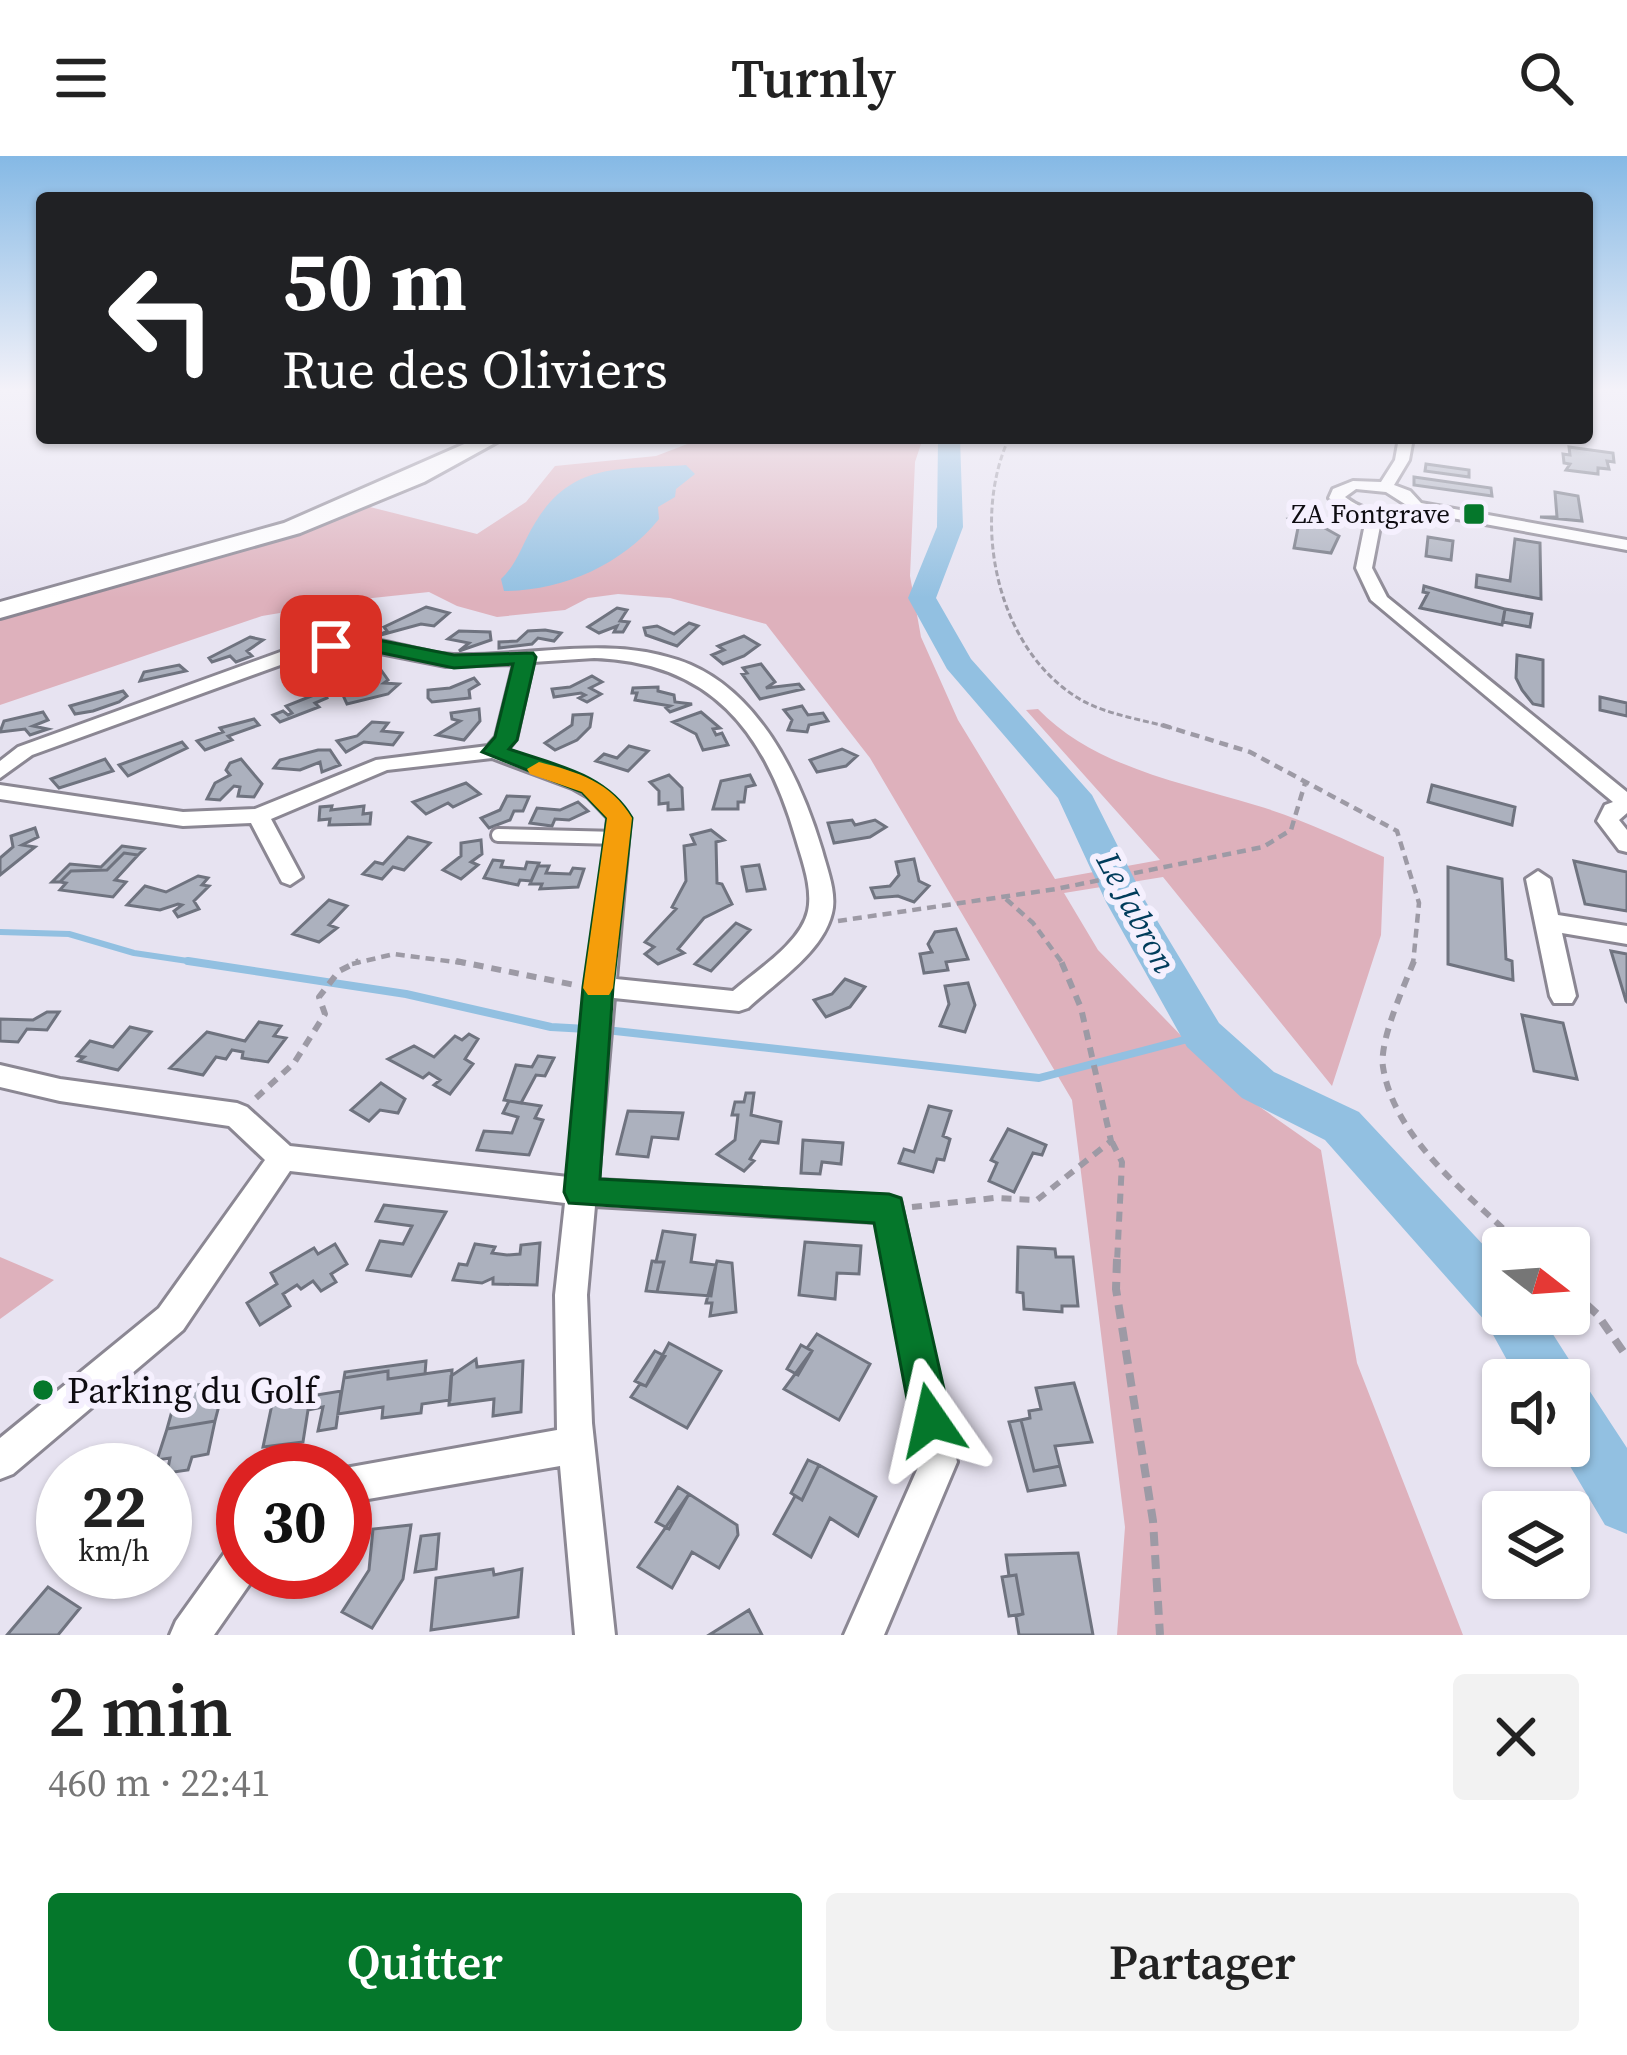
<!DOCTYPE html>
<html lang="fr">
<meta charset="utf-8">
<style>
body{margin:0;font-family:"Source Serif 4",serif;background:#f2f2f2;color:#222;height:100vh;display:flex;flex-direction:column;font-size:45px;white-space:nowrap}
*{box-sizing:border-box;margin:0}
p{font-size:39px;color:#767676}
.icon{flex:none;width:66px;height:66px;fill:none;stroke:currentColor;stroke-width:2;stroke-linecap:round;stroke-linejoin:round}
.map{position:relative;height:1479px;overflow:hidden}
.sheet{display:flex;flex-direction:column;background:#fff;flex:1}
.sheet>*{flex:none}
.hud{position:absolute;left:36px;top:36px;width:1557px;height:252px;border-radius:12px;box-shadow:0 3px 9px #0004;background:#202124;color:#fff;overflow:hidden}
.needle{width:78px;rotate:107deg}
.tools{position:absolute;left:1482px;top:1071px;display:grid;gap:24px}
.tools a{display:grid;place-items:center;width:108px;height:108px;border-radius:12px;background:#fff;box-shadow:0 3px 9px #0004;font-size:60px}
.speed{position:absolute;left:36px;top:1287px;display:flex;gap:24px;font-size:60px;font-weight:700;text-align:center}
.speed>*{display:grid;place-content:center;width:156px;height:156px;border-radius:50%;background:#fff;box-shadow:0 3px 9px #0004;line-height:1}
.speed small{font-size:30px;font-weight:400}
.speed .limit{border:18px solid #d22;background:#fff;color:#111}
.pin{position:absolute;display:grid;place-items:center;width:102px;height:102px;color:#fff;margin:-51px;border-radius:24px;box-shadow:0 6px 18px #0006}
.me{position:absolute;width:132px;margin:-66px;rotate:349deg;stroke-linejoin:round;filter:drop-shadow(0 0 9px #0008)}
.turn{display:flex;align-items:center;gap:42px;height:252px;padding:0 48px;font-size:54px}
.turn .icon{width:156px;height:156px;stroke-width:2.5}
.turn b{display:block;font-size:84px;line-height:102px}
.round{display:grid;place-items:center;flex:none;width:126px;height:126px;border-radius:12px;background:#f2f2f2}
.headline{display:flex;align-items:center;justify-content:space-between;height:204px;padding:0 48px}
h1{font-size:72px;font-weight:600;line-height:90px}
.action{display:flex;gap:24px;margin-top:auto;padding:24px 48px}
.action a{flex:1;height:138px;border-radius:12px;background:#05772b;color:#fff;font-size:48px;font-weight:600;line-height:138px;text-align:center}
.action a+a{background:#f2f2f2;color:#222}
header{display:flex;justify-content:space-between;align-items:center;height:156px;padding:0 48px;background:#fff;font-size:54px;font-weight:600}
.map>svg:first-child{display:block}
.green{fill:#deb1bc}
.water{fill:#92c0e1}
.lines{fill:none;stroke-linecap:round;stroke-linejoin:round}
.stream-far1{stroke:#92c0e1;stroke-width:6}
.stream{stroke:#92c0e1;stroke-width:8}
.river{fill:#92c0e1;fill-rule:evenodd}
.building{fill:#acb1be;stroke:#6f737f;stroke-width:3}
.service-casing{stroke:#8b8793;stroke-width:18}
.minor-casing{stroke:#8b8793;stroke-width:6}
.secondary-casing{stroke:#8b8793;stroke-width:6}
.path-far3{stroke:#9d9aa5;stroke-width:3;stroke-dasharray:6 3;stroke-linecap:butt}
.path-far2{stroke:#9d9aa5;stroke-width:4.5;stroke-dasharray:9 6;stroke-linecap:butt}
.path-far1{stroke:#9d9aa5;stroke-width:6;stroke-dasharray:10 8;stroke-linecap:butt}
.path{stroke:#9d9aa5;stroke-width:8;stroke-dasharray:14 9;stroke-linecap:butt}
.service{stroke:#fff;stroke-width:12}
.minor{fill:#fff;fill-rule:evenodd}
.secondary{fill:#fff;fill-rule:evenodd}
.route{fill:#05772b;stroke:#034d1c;stroke-width:3}
.slow{fill:#f59e0b}
.poi-dot{fill:#05772b;stroke:#f5f0fe;stroke-width:4.5}
.labels{text-anchor:middle;stroke-width:12;stroke-linejoin:round;paint-order:stroke}
.far-poi-label{font-size:27px;fill:#0e0c11;stroke:#f5f0fe;text-anchor:end}
.water-label{font-size:33px;font-style:italic;fill:#003c5b;stroke:#f5f0fe}
.near-poi-label{font-size:36px;fill:#0e0c11;stroke:#f5f0fe;text-anchor:start}
</style>
<header><svg class="icon" aria-label="menu" viewBox="0 0 24 24"><path d="M4 6h16M4 12h16M4 18h16"/></svg>Turnly<svg class="icon" aria-label="search" viewBox="0 0 24 24"><circle cx="10" cy="10" r="6"/><path d="M15 15l6 6"/></svg></header>
<div class="map">
<svg width="1627" height="1479" viewBox="0 0 1627 1479">
<rect width="100%" height="100%" fill="#e7e3f1"/>
<path class="green" d="M703,282h220l-8,24 -5,114 11,61 37,83 97,159 105,-19 -134,-150 12,-1c56,58 142,73 217,96 45,13 86,33 129,52l-3,78 -49,151 -169,-209 -99,16 34,57 132,136 91,64 36,213 106,272h-346l8,-108 -53,-427 -202,-342 -104,-134 -96,-26 -52,-4 -30,4 -23,12 -68,7 -40,-11 -28,-14 -66,7 -101,17 -262,89v-90l362,-110 115,29 49,-32 29,-36 101,-10z
M0,1101l54,23 -54,39z"/>
<path class="water" d="M686,309l9,9 -19,15 -1,8 -17,10 1,12c-37,46 -97,72 -155,72l-3,-12c17,-16 21,-35 34,-56 37,-62 87,-53 151,-58z"/>
<g class="lines">
<path class="stream-far1" d="M0,776l69,2 65,19 74,11"/>
<path class="stream" d="M188,805l218,33 145,33 36,2
M606,874l433,48 164,-43"/>
<path class="river" d="M938,282h22l3,89 -27,71 35,61 121,136 54,107 73,121 55,49 85,40 144,154v48h37l30,47 6,23 13,6 38,58v86l-22,-9 -47,-79h11v-66h-51l-32,-58 -161,-182 -83,-42 -55,-51 -81,-145 -48,-104 -111,-129 -39,-71 29,-71z"/>
</g>
<path class="building" d="M1569,291l44,6 1,9 -7,-1 2,8 -11,-1v6l-32,-4 4,-6 -6,-1 -1,-9 7,1z
M1426,308l43,6v7l-44,-6z
M1414,321l77,11 1,8 -78,-11z
M1555,336l23,4 4,25 -42,-4h17z
M1307,362l32,18 -8,17 -37,-5 4,-20 -9,-9z
M1428,381l25,4 -2,19 -25,-4z
M1515,383l25,4 1,56 -65,-12 1,-12 33,6z
M1424,430l81,23 -3,16 -82,-17 8,-15 -5,-1z
M426,451l23,6 -15,13 -13,-2 -44,12 10,-5 -3,-4z
M617,452l10,2 -7,11 9,1 -6,10h-9l3,-6 -18,7 -11,-6z
M1505,453l27,5 -2,13 -27,-5z
M326,458l12,14 -24,7 -3,-13 -8,-2z
M689,467l9,3 -21,20 -31,-11 -2,-7 13,-2 17,8z
M545,474l16,3 -7,8 -16,-3 -6,6 -33,4v-6l18,-1 11,-10z
M459,475l31,1 1,8 -32,11 10,-8 -21,-4z
M744,480l15,9 -15,11 -21,8 -11,-9 12,-5 -6,-4z
M250,481l13,3 -16,11 5,5 -16,6 -6,-6 -18,6 -3,-4z
M1517,499l26,5v46l-10,-2 -11,-14 -6,-12z
M761,508l14,18 -9,6 33,-4 4,5 -43,10 -18,-25 5,-1 -4,-5z
M179,509l7,6 -46,10 4,-9z
M381,514l7,10 -4,3 15,1 -11,10 -41,10 -5,-11 21,-4 9,-9 -2,-5z
M592,520l10,6 -12,6 11,6 -14,8 -8,-4 6,-3 -4,-2 -27,4 -2,-8 18,-2z
M474,522l5,6 -10,6 1,8 -38,4 -4,-4v-8l22,-2z
M658,531v4l16,4 1,7 17,2 -22,8 -4,-4 4,-2 -35,-6 2,-7h-5l1,-5z
M123,535l4,5 -8,6 -26,9 -18,3 -5,-8z
M324,535l3,7 -12,5 4,4 -39,15 -7,-7 10,-4 5,4 4,-2 -6,-7z
M1600,541l27,6v13l-27,-6z
M802,550l6,9 15,-2 5,8 -19,4 -2,7 -19,-2 4,-10 -8,-10z
M479,553l1,12 -16,19 -27,-5 23,-14 -8,-2 -1,-6z
M43,556l5,8 -15,6 15,3 -18,6 -5,-6 -25,3 4,-11z
M701,556l19,16 -7,1 3,6 6,-2 6,12 -25,5 -7,-16 -23,-12z
M592,558l-2,13 -13,13 -22,10 -10,-7 27,-18 1,-10z
M254,563l5,6 -31,11 4,4 -27,10 -8,-9 26,-9 -3,-4z
M372,566l16,1 -6,8 20,2 -9,12 -29,-3 -18,10 -9,-11 20,-5z
M182,586l5,6 -59,28 -9,-11z
M629,590l19,5 -20,20 -32,-10 8,-7 13,4z
M842,593l15,7 -11,10 -29,6 -7,-12z
M318,594h12l10,15 -18,7 -2,-10 -20,8 -26,-2 6,-8z
M105,603l8,12 -54,17 -8,-9z
M241,603l21,25 -8,13 -16,-1 2,-9 -6,-1 -14,14 -13,-1 8,-16 15,-8 -4,-5 4,-7z
M669,619l13,13 1,21 -15,1v-7l-9,1v-13l-9,-9z
M750,619l5,10 -9,2 -2,15h-6v7h-25l8,-28z
M466,627l14,11 -27,13 -5,-4 -22,11 -13,-12z
M1432,629l83,22 -3,18 -84,-23z
M507,640l22,1 -6,14h-9l-4,9 -21,8 -8,-10 19,-8z
M578,646l10,9 -19,9 -14,-1 -3,7 -22,-3 7,-15 23,2z
M332,650l-1,4 33,-4 -1,8 8,-1 -1,11 -41,1 1,-6 -11,1 1,-13z
M852,664l3,5 20,-5 11,7 -16,10 -36,6 -6,-20z
M35,672l3,9 -16,8 13,2 -35,28v-17l13,-11 -2,-11z
M711,674l13,10 -8,2 1,41 5,1 10,20 -28,14 -26,31 6,4 -26,11 -13,-10 9,-7 -9,-5 31,-33 -4,-2 14,-26 -2,-35 11,-2 -4,-9z
M408,681l22,6 -26,27 -11,-3 -11,12 -19,-5 12,-12 8,2z
M481,684l1,14 -11,8 7,3 -17,14 -18,-9 18,-14v-13z
M122,690l22,3 -6,6 -14,-2 -17,17 -36,1 -11,11h-8l18,-18 31,3z
M124,697l14,2 -23,25 11,2 -13,15 -53,-7 6,-7 -6,-1 11,-11 36,-1z
M914,703l5,22 10,5 -15,16 -16,-6 -23,2 -4,-10 19,-2 9,-11 -3,-13z
M493,704l10,1 -2,6 24,2 2,-7 12,1 -8,18 -11,-1 -2,5 -34,-7z
M1574,705l53,11v39l-42,-7z
M759,709l6,24 -18,2 -5,-24z
M538,710h11l-3,7 24,1 3,-6 11,1 -6,18 -38,2 2,-5h-12z
M1448,711l54,12 4,80 6,2 1,19 -65,-16z
M198,720l10,2 -6,7 7,1 -15,15 5,8 -21,8 -4,-6 8,-6 -4,-1 -18,6 -33,-5 18,-19 21,6z
M329,744l18,6 -18,19 8,3 -18,14 -26,-8z
M736,767l14,7 -39,41 -16,-7z
M956,773l12,30 -22,3 2,8 -24,3 -4,-19 12,-2 -4,-8 7,-12z
M1611,795l16,3v48l-1,-1z
M845,823l20,8 -15,20 -24,10 -12,-17 18,-6z
M968,827l7,22 -10,27 -25,-6 9,-22 -4,-18z
M47,856h12l-12,18 -20,-1 -9,13 -18,-1v-22l33,1z
M1522,859l41,8 14,56 -43,-8z
M259,866l22,4 -7,10 12,2 -18,24 -26,-4 1,-6 -11,-2 -6,9 -10,-2 -13,18 -33,-7 37,-36 38,9z
M130,871l21,5 -33,38 -39,-9 5,-4 -7,-1 13,-15 23,6z
M469,878l9,5 -13,20 8,5 -23,30 -16,-9 6,-5 -11,-7 -6,5 -35,-19 26,-13 20,11 21,-21 7,4z
M538,900l16,2 -9,18 -9,-1 -15,28 -17,-3 12,-35 16,2z
M381,927l24,16 -7,14 -18,-3 -11,11 -18,-11z
M746,937h8l-3,22 30,7 -3,21 -17,-2 -11,18 4,2 -10,10 -27,-17 18,-14 3,-25h-6l3,-13h9z
M509,945l32,5 -6,12 8,2 -14,35 -52,-5 7,-19 28,2 6,-16 -15,-4z
M929,950l22,5 -8,25 7,3 -6,21 -7,-1 -4,13 -34,-9 5,-14 10,3z
M628,955l55,2 -5,26 -26,-2 -4,20 -31,-3z
M1008,973l38,16 -4,10 -9,-2 -19,39 -25,-11 8,-18 -6,-3z
M803,984l40,3 -2,21 -19,-2 -2,12 -19,-1z
M384,1049l62,7 -35,64 -44,-6 13,-29 23,3 9,-18 -36,-5z
M663,1075l32,4 -4,27 25,3 -5,31 -54,-4 7,-30h-8z
M805,1086l56,4 -2,28 -22,-1 -2,26 -36,-4z
M540,1087l-3,42 -44,-1v-6l-11,5 -29,-3 6,-16 8,1 8,-21 20,3 -3,6 15,2 13,-1 1,-9z
M335,1088l12,20 -16,10 5,8 -15,9 -8,-10 -12,8 -4,-4 -14,9 7,12 -30,19 -13,-22 30,-19 -6,-11 43,-25 4,6z
M1018,1091l37,2 1,8h17l5,49h-16v6l-38,-3 -1,-16 -6,-1z
M652,1105l12,1 -7,30 -11,-1z
M717,1105l15,2 4,49 -26,4 2,-13h-6z
M817,1178l53,30 -31,56 -55,-31 28,-38 -5,-3z
M669,1187l52,28 -34,57 -56,-31 9,-13 6,2z
M801,1189l11,6 -14,24 -11,-6z
M655,1195l10,5 -19,30 -11,-5z
M476,1203l1,8 46,-6 -2,51 -28,4 1,-17 -45,6 2,-29z
M426,1205l-1,13 -37,5v-8l-44,7 1,-6z
M452,1214l-2,30 -28,4 -1,9 -39,5 1,-11 -45,7 6,-36 44,-7v8z
M210,1227l-3,12 15,-1 -7,27 -48,8 8,-29 11,-2 4,-12z
M1074,1227l18,59 -37,4 5,20 -26,5 -13,-51 9,-2 -1,-7 12,-2 -5,-21z
M314,1229l-3,11 30,-5 -5,37 -18,3 5,-24 -15,3 -5,32 -40,5 12,-57z
M1021,1264l13,51 26,-5 5,19 -37,6 -19,-69z
M215,1265l-7,33 -16,3 -4,13 -21,3 3,-15 -13,2 10,-31z
M808,1304l11,5 -17,35 -11,-7z
M819,1309l57,32 -18,39 -28,-18 -19,39 -37,-23 21,-38 7,4z
M678,1331l11,7 -20,35 -13,-7z
M689,1338l48,31 1,10 -19,33 -27,-16 -20,36 -34,-21z
M411,1369l-8,54 -31,49 -30,-16 27,-42 4,-41z
M439,1378l-3,35 -21,3 6,-36z
M1078,1397l15,82h-74l-3,-19 7,-2 -7,-39 -7,1 -3,-21z
M493,1413l1,6 28,-6 -4,48 -87,13 5,-52z
M1016,1419l7,39 -14,2 -7,-39z
M48,1431l32,21 -22,27h-51z
M749,1454l13,25h-53z"/>
<g class="lines">
<g class="service-casing">
<path id="service" d="M498,679l120,3"/>
</g>
<g class="minor-casing">
<path id="minor" d="M1399,282h14l-4,22 -15,25 16,6 11,12 206,37v10l-208,-38 -22,9h-16l-9,47 15,29 240,195v21l-8,7 8,10v22l-8,-2 -22,-29 8,-16 8,-3 -242,-202 -15,-32 10,-49 -17,-6 -20,-15 4,-9 20,-8 28,1 14,-22zM1356,333l30,3 22,14c-23,12 -44,5 -63,-9z
M352,482c37,0 71,17 108,17 74,1 146,-19 218,5 79,26 122,116 144,190 5,19 15,43 10,63 -9,39 -56,69 -84,95l-9,3 -125,-13 -16,182 291,16 11,4 57,262 -73,173h-40l77,-174 -45,-239 -281,-16 -8,89 5,128 23,212h-40l-15,-169 -215,37v-33h-11l223,-40 -2,-135 10,-92 -275,-32 -107,159 -170,144 -13,5v-41l159,-130 106,-148 -36,-34 -169,-25 -60,-14v-22l60,14 177,24 10,4 43,39 278,31 20,-184 -3,-6 5,-7 18,-162 -20,-21 -16,-9 -80,-30 -105,12 -116,49 31,58 -12,8 -8,-3 -31,-59 -68,3 -183,-27v-14l183,27 72,-3 121,-49 112,-14 8,-9 18,-73 -68,2 -86,-17 -52,6 -276,100 -32,23v-17l18,-14 279,-101zM594,502c117,4 171,73 202,181 6,21 17,49 12,72 -7,32 -51,59 -75,80l-117,-12 14,-161c-30,-44 -76,-49 -123,-68l9,-11 17,-77z
M1538,715l12,8 8,36 69,11v18l-65,-11 14,63 -4,7h-18l-4,-7 -24,-117z
M243,1386v30h15l-44,63h-44l6,-14 53,-74z"/>
</g>
<g class="secondary-casing">
<path id="secondary" d="M478,282h26l-80,44 -124,51 -300,85v-16l284,-79z"/>
</g>
<path class="path-far3" d="M1009,282c-39,84 -12,215 74,263 26,14 61,19 89,27"/>
<path class="path-far2" d="M1162,569l88,27 147,79 22,72 -6,61
M1006,743l27,24 30,41
M838,765l218,-32 207,-42 28,-17 15,-50
M352,808l42,-10 76,10"/>
<path class="path-far1" d="M456,805l119,24
M1414,805c-10,25 -35,80 -31,106 12,75 90,130 140,181
M256,942l38,-35 31,-49 -6,-17 20,-26 20,-10
M1112,986l10,20 -5,100
M912,1051l82,-9 43,2 74,-59 -30,-133 -20,-47"/>
<path class="path" d="M1117,1103l-1,30 37,232 7,114
M1569,1133l28,25 30,43"/>
<use href="#service" class="service"/>
<use href="#minor" class="minor"/>
<use href="#secondary" class="secondary"/>
</g>
<linearGradient id="sky" x2="0" y2="1"><stop stop-color="#85b9e5"/><stop offset="0.53" stop-color="#f4f2f9"/><stop offset="1" stop-color="#f4f2f9" stop-opacity="0"/></linearGradient>
<rect width="1627" height="442" fill="url(#sky)"/>
<path class="route" d="M363,481l91,18 79,-2 3,4 -19,83 -8,9c46,16 98,25 123,69l-19,169 -13,192 289,15 12,4 50,222 -6,14 -14,6 -14,-6 -6,-14 -37,-197 -305,-20 -5,-11 19,-205 24,-169 -25,-26 -100,-40 13,-15 18,-73 -59,4 -91,-19 -32,3 -10,-6 10,-7z"/>
<path class="slow" d="M539,606c39,10 72,20 93,56l-19,170 -4,7h-21l-5,-7 24,-170 -25,-26 -52,-18 -3,-5z"/>
<g class="poi-dot">
<rect x="1462" y="346" width="24" height="24" rx="6"/>
<circle cx="43" cy="1234" r="12"/>
</g>
<g class="labels">
<g class="far-poi-label">
<text x="1450" y="367">ZA Fontgrave</text>
</g>
<g class="water-label">
<text transform="translate(1137 756) rotate(62)" y="12">Le Jabron</text>
</g>
<g class="near-poi-label">
<text x="67" y="1247">Parking du Golf</text>
</g>
</g>
</svg>
<div class="tools">
<a><svg class="needle" viewBox="-14 -14 28 28"><path d="M0-13l5 13h-10z" fill="#e53935"/><path d="M0 13l5-13h-10z" fill="#767676"/></svg></a>
<a><svg class="icon" aria-label="sound" viewBox="0 0 24 24"><path d="M4 9h4l5-4v14l-5-4H4zM17 9q2 3 0 6"/></svg></a>
<a><svg class="icon" aria-label="layers" viewBox="0 0 24 24"><path d="M12 4l9 5-9 5-9-5zM3 14l9 5 9-5"/></svg></a>
</div>
<div class="speed"><div>22<small>km/h</small></div><div class="limit">30</div></div>
<div class="pin" style="left:331px;top:490px;background:#d93025"><svg class="icon" aria-label="arrive" viewBox="0 0 24 24"><path d="M6 21V4h12l-3 4 3 4H6"/></svg></div>
<svg class="me" style="left:931px;top:1264px" viewBox="-20 -20 40 40"><path d="M0-17L14 15 0 8-14 15z" fill="#05772b" stroke="#fff" stroke-width="4"/></svg>
<div class="hud">
<div class="turn"><svg class="icon" aria-label="left" viewBox="0 0 24 24"><path d="M17 20v-9H6M10 6l-5 5 5 5"/></svg><div><b>50 m</b>Rue des Oliviers</div></div>
</div>
</div>
<section class="sheet">
<div class="headline"><div><h1>2 min</h1><p>460 m · 22:41</p></div><a class="round"><svg class="icon" aria-label="close" viewBox="0 0 24 24"><path d="M6 6l12 12M18 6L6 18"/></svg></a></div>
<div class="action"><a>Quitter</a><a>Partager</a></div>
</section>
